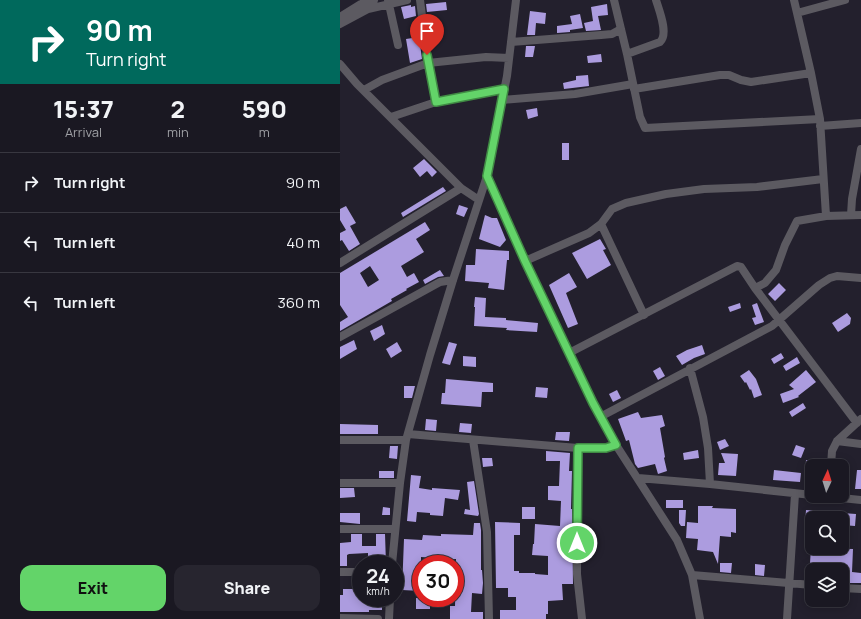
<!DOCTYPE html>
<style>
body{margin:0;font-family:Manrope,sans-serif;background:#27252f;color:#f1f3f6;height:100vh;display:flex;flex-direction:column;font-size:15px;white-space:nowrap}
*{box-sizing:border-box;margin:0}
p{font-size:13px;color:#9fa0a5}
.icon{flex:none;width:22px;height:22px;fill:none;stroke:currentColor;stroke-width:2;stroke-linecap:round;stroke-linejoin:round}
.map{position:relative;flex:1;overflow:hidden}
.details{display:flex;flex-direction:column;background:#1a1822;width:340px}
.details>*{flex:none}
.hud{background:#00695c;color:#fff;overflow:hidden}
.needle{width:26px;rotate:4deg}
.controls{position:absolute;left:465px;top:459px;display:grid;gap:8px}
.controls a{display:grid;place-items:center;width:44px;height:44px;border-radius:8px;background:#1a1822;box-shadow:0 2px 10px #0003,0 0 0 1px #383740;font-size:20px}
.speed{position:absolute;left:12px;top:555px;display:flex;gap:8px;font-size:20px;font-weight:700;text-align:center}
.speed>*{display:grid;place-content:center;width:52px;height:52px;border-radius:50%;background:#1a1822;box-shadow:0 2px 10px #0003,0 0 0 1px #383740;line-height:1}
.speed small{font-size:10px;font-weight:400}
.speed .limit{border:6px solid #d22;background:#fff;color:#111}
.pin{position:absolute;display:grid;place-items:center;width:34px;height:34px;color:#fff;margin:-41px -17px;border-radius:50% 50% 50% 0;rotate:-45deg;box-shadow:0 0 4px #0007}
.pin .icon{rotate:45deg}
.me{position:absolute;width:44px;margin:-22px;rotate:0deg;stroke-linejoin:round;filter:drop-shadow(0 0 3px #0008)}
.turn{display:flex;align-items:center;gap:14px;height:84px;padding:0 20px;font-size:18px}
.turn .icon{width:52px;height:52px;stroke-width:2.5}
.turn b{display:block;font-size:28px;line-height:34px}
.eta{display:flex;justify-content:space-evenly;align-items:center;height:68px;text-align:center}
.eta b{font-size:24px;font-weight:800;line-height:28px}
.cta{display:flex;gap:8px;margin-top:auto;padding:8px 20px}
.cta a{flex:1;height:46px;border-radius:12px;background:#63d469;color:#111;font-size:16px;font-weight:800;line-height:46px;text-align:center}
.cta a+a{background:#27252f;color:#f1f3f6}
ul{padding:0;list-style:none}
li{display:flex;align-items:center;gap:12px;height:60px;padding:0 20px;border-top:1px solid #383740}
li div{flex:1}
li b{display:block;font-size:15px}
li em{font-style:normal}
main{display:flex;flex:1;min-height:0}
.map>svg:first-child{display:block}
.building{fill:#ac9cdf;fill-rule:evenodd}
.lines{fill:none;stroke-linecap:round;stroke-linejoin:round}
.minor{stroke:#5c5a61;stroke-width:8}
.route-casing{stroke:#408a44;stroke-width:10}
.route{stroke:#63d469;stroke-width:7}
</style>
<main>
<section class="details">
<div class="hud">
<div class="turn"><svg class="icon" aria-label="right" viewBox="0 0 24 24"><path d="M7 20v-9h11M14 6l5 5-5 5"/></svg><div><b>90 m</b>Turn right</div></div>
</div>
<div class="eta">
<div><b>15:37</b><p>Arrival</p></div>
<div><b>2</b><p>min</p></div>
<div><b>590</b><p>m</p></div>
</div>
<ul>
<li><svg class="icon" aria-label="right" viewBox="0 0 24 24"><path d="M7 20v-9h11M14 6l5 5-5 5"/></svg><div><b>Turn right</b></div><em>90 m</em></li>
<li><svg class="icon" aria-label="left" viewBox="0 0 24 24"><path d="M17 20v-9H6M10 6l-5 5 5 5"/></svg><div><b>Turn left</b></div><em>40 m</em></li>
<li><svg class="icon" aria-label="left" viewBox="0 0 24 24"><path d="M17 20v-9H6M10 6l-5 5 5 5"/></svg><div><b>Turn left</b></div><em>360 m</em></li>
</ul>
<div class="cta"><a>Exit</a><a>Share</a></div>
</section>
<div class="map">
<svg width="521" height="619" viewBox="0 0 521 619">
<rect width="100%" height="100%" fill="#23202d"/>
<path class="building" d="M106,2l1,8 -20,2 -1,-8z
M267,4l1,11 -10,1 3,14 -15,1 -2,-8 9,-2 -2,-14z
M71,5v2l4,-1 1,10 -12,3 -3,-12z
M190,11l16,2 -1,11 -9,-1 -1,12h-8z
M240,14l3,14 -13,2v2l-13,1v-7l15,-2 -2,-8z
M79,37l3,22 -12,4 -4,-24z
M186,46h9l-2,11h-8z
M261,54l1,8 -14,1 -1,-7z
M248,75l1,11 -25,3 -1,-6 13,-3v-4z
M197,108l1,8 -10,3 -2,-9z
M222,143h7v17h-7z
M84,159l13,13 -5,5 -5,-6 -7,6 -7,-9z
M103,187l3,4 -43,26 -2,-4z
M119,205l9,3 -4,9 -8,-3z
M6,206l10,17 -6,3 10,18 -11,7 -7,-11 -2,1v-8l6,-3 -6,-10v-11z
M145,215l7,3h5l9,22 -6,7 -21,-8z
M85,222l5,8 -14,9 8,13 -23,14 6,11 7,-4 5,9 -13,7 1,1 -16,9 1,2 -19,11 -33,19v-9l8,-5 -8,-12v-32zM30,266l9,14 -11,7 -8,-14z
M260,239l6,10 -3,1 8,15 -24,14 -15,-26z
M136,249l33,2v9h-2l-3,30 -16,-2 1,-5 -24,-2 1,-16h9z
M100,270l4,6 -6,1 -13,7 -2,-4z
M229,273l8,14 -11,6 12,31 -10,4 -19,-43z
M439,283l7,7 -11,11 -7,-7z
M135,297l11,1 -1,19 21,1v2l32,3 -1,9 -31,-2 1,-2 -33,-2 1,-19h-1z
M400,303l1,5 -11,4 -2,-5z
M417,303l7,19 -9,3 -3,-7 4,-1 -4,-12z
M507,313l4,5 -1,6 -12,8 -6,-9z
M42,325l3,9 -11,7 -4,-10z
M14,340l3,9 -17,10v-12z
M57,342l5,9 -11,7 -5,-9z
M109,342l8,2 -7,21 -8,-2z
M362,345l3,9 -11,4 -12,7 -6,-9 11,-6z
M441,353l3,5 -10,6 -3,-5z
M123,356l13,1v10l-13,-1z
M457,357l3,6 -14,8 -3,-5z
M320,367l5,9 -7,4 -5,-9z
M409,370l7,9 6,16 -8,3 -3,-9 -1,1 -4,-8 -1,1 -5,-7z
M466,370l10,12 -18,14 1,1 -16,6 -3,-9 14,-5 -5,-4z
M106,379l47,4v9h-11l-1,15 -40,-3 1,-11h3z
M64,386h11l-3,12h-8z
M196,387l12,1 -1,10 -12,-1z
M277,390l4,8 -8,4 -4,-8z
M463,403l3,5 -14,9 -3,-5z
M298,412l3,6 21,-3 3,11 -5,2 5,29 -1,1 3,13 -9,3 -3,-10 -17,4 -3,-4 -6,-24 -3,1 -8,-22z
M86,419l11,1 -1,11 -11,-1z
M120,423l12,1 -1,9 -12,-1z
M0,424l38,1v9h-38z
M216,432h14l-1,9 -14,-1z
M385,439l4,7 -9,4 -3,-8z
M456,445l9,3 -4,10 -9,-3z
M50,446h8l-1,13 -8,-1z
M358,450l1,8 -15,2 -1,-7z
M206,451l24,2 -1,18h3l-1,38h1l1,75h-11l1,16 -15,1v13h-2v5h-46v-9h16v-13h-8v-9h-12l-1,-66 25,1v12h-6v36h5v2h16v1l13,1v-19l-16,-1 1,-11h1l1,-20 25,2 1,-25 -13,-1v-14h11l1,-25h-14z
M381,453l17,1 -2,22 -18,-1 1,-12h6z
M142,458h10l1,8 -10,1z
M466,460l11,1v5h-5l-1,12h-6z
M434,470l27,3 -1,9 -27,-2z
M517,470h4v19h-6z
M39,471h15v7h-15z
M71,475l10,1 -2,12 13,2v-2l28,2 -2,10 -13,-2 -2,18 -13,-1v-2l-13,-1 -1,10 -9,-1z
M134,481l5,33 -1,2 -14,-2 1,-5 5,1 -3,-28z
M0,488h14l1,9 -15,1z
M326,500h17v8h-17z
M358,506h15l-1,2 24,1v24l-5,-1v5l-11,-1 -2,28 -5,-12 -16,-2 1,-11 -12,-1 1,-16 11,1z
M43,507l7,1v7h-8z
M182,507h13v12h-13z
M339,510h7l-1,16h-4l-2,-3z
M466,510l16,1v7h-10v21l-8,-1z
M0,513h20v11l-20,-2z
M502,513l14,1 -1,12 -13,-1z
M134,523h6l1,7v40h1l1,13 -1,11 -10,-1 -1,19h12v7h-33v-13h5l1,-47 -22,1v-2l-13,-1v34l-19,-1 2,-51 18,1 1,-5 18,1v-2l32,1z
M11,534h11v12h14v-12h9l1,30h-18v-11l-19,1 -2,1v11h-7v-23l11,-1z
M471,548l42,1 -1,23 9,1v10h-19v-13h-30l-2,-7z
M380,563h12l-1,10 -11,-1z
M415,564l10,1 -1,11 -9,-1z
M3,589h18v11h11v-2h10v12h-13v2h-29v-17h3z
M76,598h14v11h-14z"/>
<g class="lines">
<path class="minor" d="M48,0l10,45
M274,0l13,54 13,63 5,11 175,-9
M454,0l17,73 9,46 6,97
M457,13l48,-13
M0,17l21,-13 13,-4
M0,24l28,-15 39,-9
M171,42l90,-7 11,-1 9,-5
M287,54l33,-12c9,-8 -1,-32 -4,-42
M0,64l17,20 104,104 18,12
M294,89l86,-14h9l12,5 10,2 60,-9
M24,90l18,-10 46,-17 58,-6 23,1
M162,100l73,-6 58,-10
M96,102l68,-13
M51,117l45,-15 -8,-39 -8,-63
M480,126l41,-3
M147,176l38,85 68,142 23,42 61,95 15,35 8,44
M511,215l1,-16 9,-50
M261,224l43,91
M185,261l64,-28 12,-9 11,-15 14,-6 40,-9 38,-5 53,-2 66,-8
M0,263l121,-75
M415,288l10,-5 11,-13 9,-25 12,-24 29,-5 35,-1
M0,337l100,-55 13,-2
M229,353l168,-87 4,1 14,21 102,135
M350,368l13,49 5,31 2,36
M260,417l172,-91 47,-41 11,-7 7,-2 24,2
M68,434l170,14h28l10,-3
M0,440h66
M133,440l14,92 2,87
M497,441l24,3
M238,448l-1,126 5,45
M491,466l1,-15 5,-10 24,-22
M298,478l72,6 102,11
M0,483h60
M482,496l39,4
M0,529h55
M52,564l8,-81 6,-43 24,-85 23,-75 34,-104 20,-100 9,-76
M0,572h21
M352,575l120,10
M502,588l19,1
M0,618l38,1
M49,619l1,-21
M447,619l8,-125"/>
</g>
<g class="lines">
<g class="route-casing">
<path id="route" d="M87,55l9,47 68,-13 -17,87 38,85 68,142 23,42 -10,3h-28l-1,95"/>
</g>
<use href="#route" class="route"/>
</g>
</svg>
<div class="controls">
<a><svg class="needle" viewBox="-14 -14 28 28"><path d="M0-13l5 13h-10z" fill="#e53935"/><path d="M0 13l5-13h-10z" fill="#9fa0a5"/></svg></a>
<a><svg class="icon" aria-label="search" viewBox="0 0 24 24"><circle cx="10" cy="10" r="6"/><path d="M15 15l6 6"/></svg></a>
<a><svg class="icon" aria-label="layers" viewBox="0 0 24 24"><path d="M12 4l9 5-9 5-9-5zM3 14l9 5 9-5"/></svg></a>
</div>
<div class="speed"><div>24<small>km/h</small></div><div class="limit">30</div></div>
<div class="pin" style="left:87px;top:55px;background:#d93025"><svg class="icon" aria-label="arrive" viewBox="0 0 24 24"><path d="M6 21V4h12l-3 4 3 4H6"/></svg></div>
<svg class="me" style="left:237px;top:543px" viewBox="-20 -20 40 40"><circle r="17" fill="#63d469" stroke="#fff" stroke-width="3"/><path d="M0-11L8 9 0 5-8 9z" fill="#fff"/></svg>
</div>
</main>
